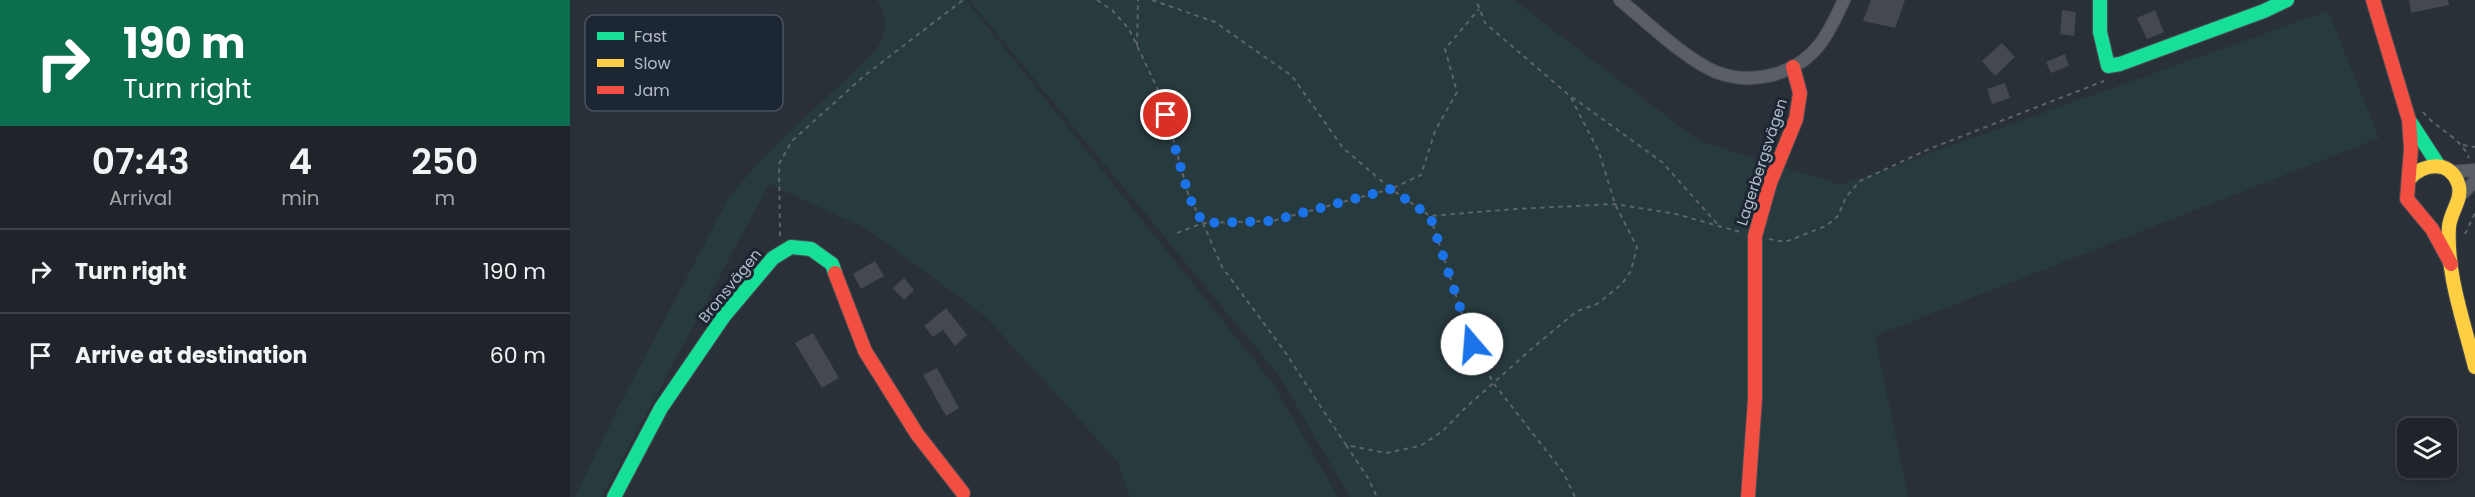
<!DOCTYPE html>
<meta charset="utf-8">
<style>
body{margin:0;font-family:Poppins,sans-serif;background:#282c32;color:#f1f3f6;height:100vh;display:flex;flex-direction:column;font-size:22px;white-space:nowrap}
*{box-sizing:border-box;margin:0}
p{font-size:20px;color:#a2a4a8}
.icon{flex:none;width:33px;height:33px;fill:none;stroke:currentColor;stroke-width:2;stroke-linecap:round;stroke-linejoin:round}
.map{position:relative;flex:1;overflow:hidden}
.sheet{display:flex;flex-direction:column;background:#20242a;width:570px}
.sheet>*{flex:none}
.guide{background:#0b6e4f;color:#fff;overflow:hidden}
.tools{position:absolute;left:1827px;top:418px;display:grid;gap:12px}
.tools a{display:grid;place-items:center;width:60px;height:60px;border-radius:12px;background:#20242a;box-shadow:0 3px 9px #0003,0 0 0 2px #3d4147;font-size:30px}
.pin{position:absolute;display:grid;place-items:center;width:51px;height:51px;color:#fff;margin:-26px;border:3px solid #fff;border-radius:50%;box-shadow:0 2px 6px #0007}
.me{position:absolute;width:66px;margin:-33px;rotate:342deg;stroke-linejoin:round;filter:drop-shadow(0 0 4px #0008)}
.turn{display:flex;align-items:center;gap:21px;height:126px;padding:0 24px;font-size:27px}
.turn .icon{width:78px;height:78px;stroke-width:2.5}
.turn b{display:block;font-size:42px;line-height:51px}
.eta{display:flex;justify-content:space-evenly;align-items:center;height:102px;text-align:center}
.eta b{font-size:36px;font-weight:600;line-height:42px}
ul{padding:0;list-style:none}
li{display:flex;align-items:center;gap:18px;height:84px;padding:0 24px;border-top:2px solid #3d4147}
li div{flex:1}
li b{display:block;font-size:22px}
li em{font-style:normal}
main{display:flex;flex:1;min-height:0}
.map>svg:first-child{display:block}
.green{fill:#273a3e}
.building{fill:#444950}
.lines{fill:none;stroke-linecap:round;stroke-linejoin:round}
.street-casing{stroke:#484c53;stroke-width:14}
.fast-casing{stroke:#484c53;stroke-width:16}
.slow-casing{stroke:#484c53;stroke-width:16}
.jam-casing{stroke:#484c53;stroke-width:16}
.path{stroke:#5d636a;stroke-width:2;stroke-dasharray:4.5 4.5;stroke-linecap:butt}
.street{stroke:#5a5e66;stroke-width:12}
.fast{stroke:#16e098;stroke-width:14}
.slow{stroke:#ffcf43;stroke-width:14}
.jam{stroke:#f24e42;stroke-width:14}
.route{stroke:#1a73e8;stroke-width:10;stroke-dasharray:0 18}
.labels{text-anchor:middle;stroke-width:6;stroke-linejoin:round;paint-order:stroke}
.street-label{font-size:15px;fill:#b4bcc9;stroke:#1d2633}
.key{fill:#1d2633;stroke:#4a5360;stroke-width:1.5}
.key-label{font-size:16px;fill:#b4bcc9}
</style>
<main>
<section class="sheet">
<div class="guide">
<div class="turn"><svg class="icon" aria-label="right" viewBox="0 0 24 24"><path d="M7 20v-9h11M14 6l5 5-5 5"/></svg><div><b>190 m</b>Turn right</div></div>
</div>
<div class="eta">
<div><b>07:43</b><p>Arrival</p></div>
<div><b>4</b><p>min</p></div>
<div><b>250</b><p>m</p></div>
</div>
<ul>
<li><svg class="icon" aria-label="right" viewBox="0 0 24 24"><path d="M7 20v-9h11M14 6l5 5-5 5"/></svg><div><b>Turn right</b></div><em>190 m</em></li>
<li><svg class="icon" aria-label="arrive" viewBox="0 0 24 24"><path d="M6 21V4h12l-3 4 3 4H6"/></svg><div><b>Arrive at destination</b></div><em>60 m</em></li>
</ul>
</section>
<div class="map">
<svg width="1905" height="497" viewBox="0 0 1905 497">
<rect width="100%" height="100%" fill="#2a3038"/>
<path class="green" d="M307,0h89l306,382 66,115h-208l-12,-35 -133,-146 -118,-87 -98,-45 -167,313h-27l43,-89 109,-207c30,-41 68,-74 105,-109 15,-14 42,-35 50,-53 6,-16 3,-26 -5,-39z
M399,0h545l185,141 142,44 487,-174 51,127 -504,198 33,161h-558l-70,-120z"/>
<path class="building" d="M1301,0h34l-10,28 -32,-7z
M1839,0h39l1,5 -38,8z
M1492,10l14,2 -2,24 -14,-2z
M1585,10l9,22 -17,7 -10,-21z
M1432,43l13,14 -20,19 -13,-15z
M1495,54l4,12 -18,7 -5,-11z
M1435,83l5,15 -18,6 -5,-15z
M305,261l9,15 -23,13 -8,-15z
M334,278l10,12 -10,10 -11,-12z
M376,308l21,27 -12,11 -12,-16 -10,7 -9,-11z
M243,333l26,45 -17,10 -27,-45z
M367,368l22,40 -13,8 -23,-41z"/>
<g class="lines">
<g class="street-casing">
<path id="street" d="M1050,0c27,22 65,59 96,72 36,14 80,3 104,-28 10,-13 17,-29 24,-44
M1881,172l24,-2
M1889,197l16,-16"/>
</g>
<g class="fast-casing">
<path id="fast" d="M1530,0v32l8,34 12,-2 144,-53 23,-11
M1841,123l28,43
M44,497l47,-89 63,-92 49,-58 18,-11 20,2 21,15 3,9"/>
</g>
<g class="slow-casing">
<path id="slow" d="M1840,178c14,-15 40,-18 48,5 6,15 -8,29 -9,44 -3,47 15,95 26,140"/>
</g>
<g class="jam-casing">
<path id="jam" d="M1803,0l36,120 2,29 -4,50 25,30 19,35
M265,273l30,78 52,83 46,59
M1178,497l7,-98v-163l15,-53 26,-64 4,-26 -7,-26"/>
</g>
<path class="path" d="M527,0l15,10 17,19 33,69 27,99 14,26 19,44 61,82 63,96 40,8 34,-7 23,-15 19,-20 74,-66 41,-34 20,-7 25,-20 9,-13 6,-24 -22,-43 -16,-52 -29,-56 -85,-73 -9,-23
M582,0l63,22 77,54 51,72 48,41 30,-14 14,-44 22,-39 -12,-43 34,-40
M567,46l1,-46
M1002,97l90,65 58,65
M1853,112c14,18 37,24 46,46
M1893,145l12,2
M860,216l42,128 22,40 69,88 12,25
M607,233l26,-10 69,-2 119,-32 39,27 85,-7 100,-5 61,10 64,18
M1895,234l10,-21
M210,236l-1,-72 13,-23 72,-65 99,-76
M1199,239l16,3 41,-16 12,-10 8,-19 14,-16 69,-32 175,-68
M776,445l22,33 9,19"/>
<use href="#street" class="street"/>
<use href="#fast" class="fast"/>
<use href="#slow" class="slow"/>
<use href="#jam" class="jam"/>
</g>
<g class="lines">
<path class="route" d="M596,115l23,82 14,26 69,-2 119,-32 39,27 42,128"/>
</g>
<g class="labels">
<g class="street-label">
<text transform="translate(1192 162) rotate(-72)" y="5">Lagerbergsvägen</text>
<text transform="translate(160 286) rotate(-51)" y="5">Bronsvägen</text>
</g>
</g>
<rect x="15" y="15" width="198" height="96" rx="9" class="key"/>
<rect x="27" y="32" width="27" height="8" fill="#16e098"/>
<rect x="27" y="59" width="27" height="8" fill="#ffcf43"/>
<rect x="27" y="86" width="27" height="8" fill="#f24e42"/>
<g class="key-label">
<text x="64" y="42">Fast</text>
<text x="64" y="69">Slow</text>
<text x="64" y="96">Jam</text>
</g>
</svg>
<div class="tools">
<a><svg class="icon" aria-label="layers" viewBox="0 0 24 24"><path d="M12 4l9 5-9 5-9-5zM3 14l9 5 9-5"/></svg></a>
</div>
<div class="pin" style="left:596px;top:115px;background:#d93025"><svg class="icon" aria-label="arrive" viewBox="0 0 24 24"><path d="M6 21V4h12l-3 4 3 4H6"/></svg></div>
<svg class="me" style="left:902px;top:344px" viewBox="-20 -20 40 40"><circle r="19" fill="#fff"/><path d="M0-13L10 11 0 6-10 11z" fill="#1a73e8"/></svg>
</div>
</main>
